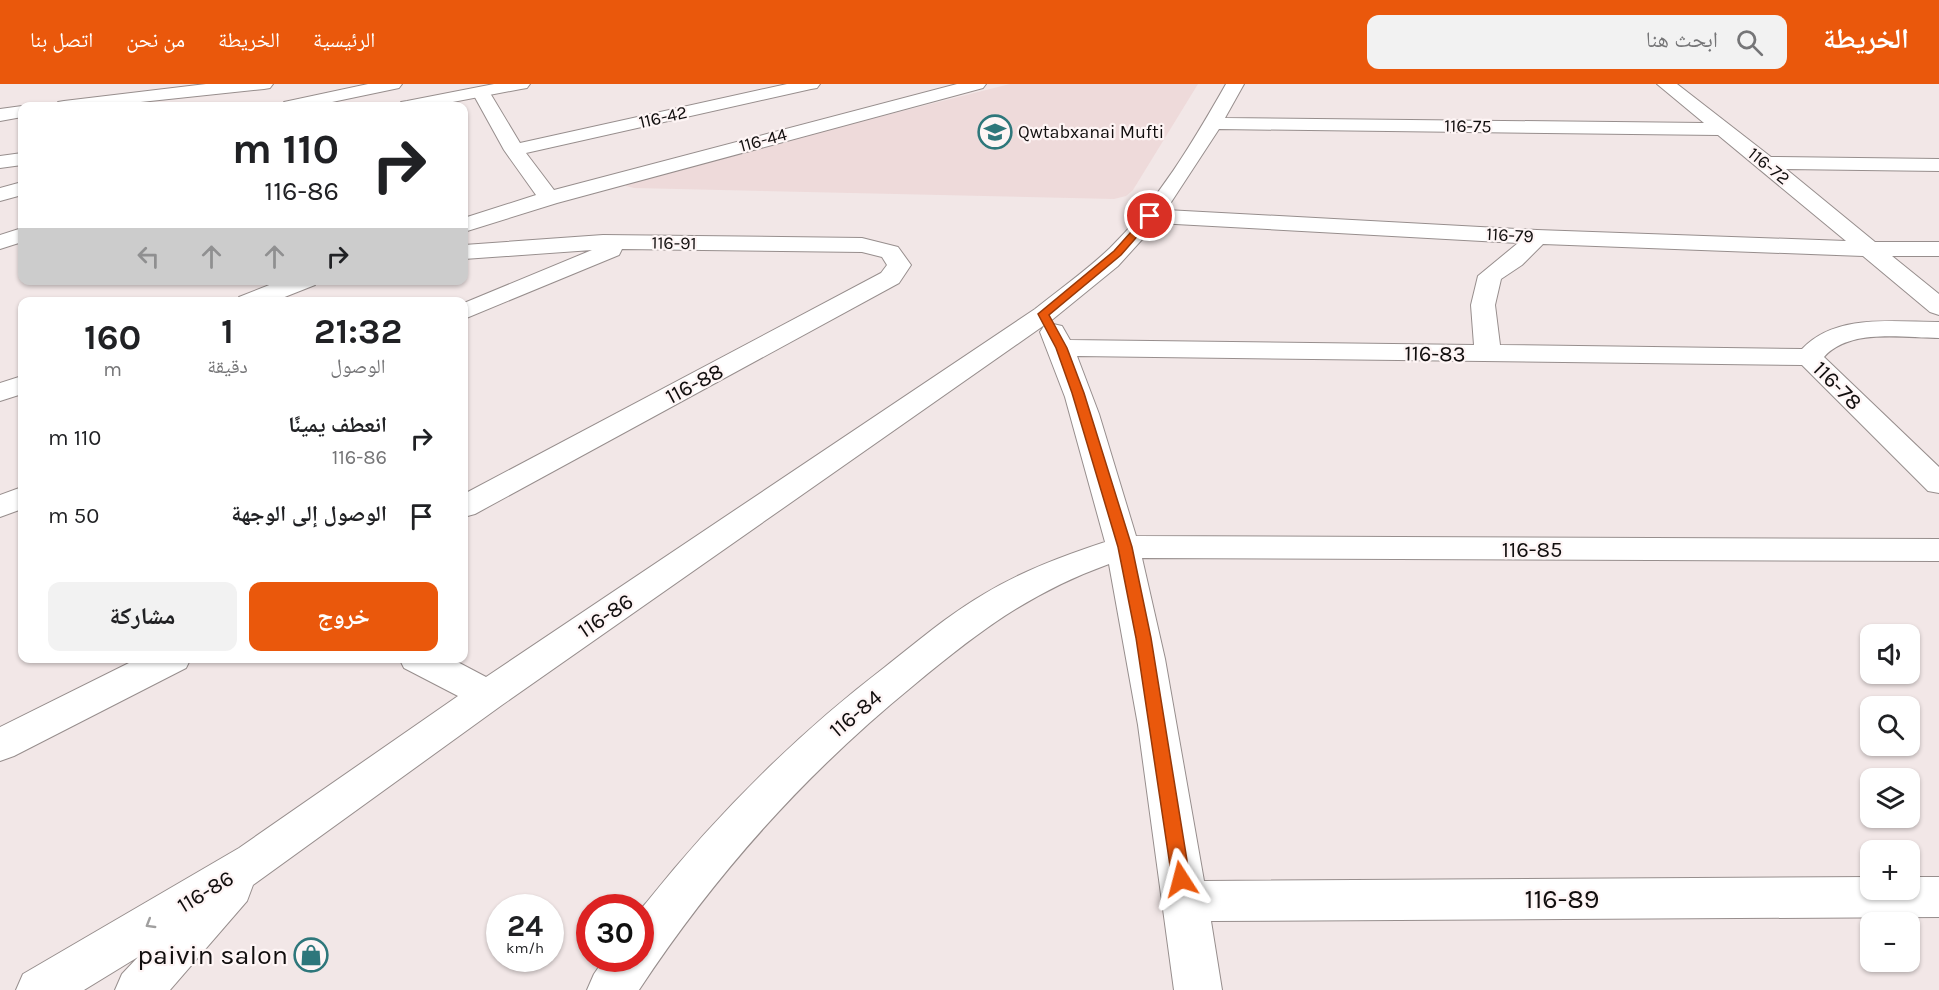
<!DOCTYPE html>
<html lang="ar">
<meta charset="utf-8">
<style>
body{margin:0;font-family:Karla,"Noto Naskh Arabic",sans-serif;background:#f2f2f2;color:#202124;direction:rtl;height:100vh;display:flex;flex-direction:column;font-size:22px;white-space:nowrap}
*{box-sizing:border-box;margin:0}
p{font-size:20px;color:#757577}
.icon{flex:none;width:33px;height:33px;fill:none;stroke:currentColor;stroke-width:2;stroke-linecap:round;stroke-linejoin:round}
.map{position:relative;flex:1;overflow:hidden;direction:ltr}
.panel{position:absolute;left:18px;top:213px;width:450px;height:366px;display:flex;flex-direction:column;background:#fff;border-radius:12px;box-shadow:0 2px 4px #0004;direction:rtl}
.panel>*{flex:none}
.guide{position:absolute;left:18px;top:18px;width:450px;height:183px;border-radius:12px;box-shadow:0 2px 4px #0004;direction:rtl;background:#fff;color:#202124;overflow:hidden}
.fabs{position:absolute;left:1860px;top:540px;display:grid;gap:12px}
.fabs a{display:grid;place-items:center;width:60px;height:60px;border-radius:12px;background:#fff;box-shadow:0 2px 4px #0004;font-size:30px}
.speed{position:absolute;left:486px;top:810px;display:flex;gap:12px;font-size:30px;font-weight:700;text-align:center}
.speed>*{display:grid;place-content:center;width:78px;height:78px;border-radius:50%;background:#fff;box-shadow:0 2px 4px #0004;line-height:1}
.speed small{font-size:15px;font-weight:400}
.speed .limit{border:9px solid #d22;background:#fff;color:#111}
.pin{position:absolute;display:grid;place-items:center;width:51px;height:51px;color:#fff;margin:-26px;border:3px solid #fff;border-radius:50%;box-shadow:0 2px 6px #0007}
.me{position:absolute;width:66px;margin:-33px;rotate:351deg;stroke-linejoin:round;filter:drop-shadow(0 0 4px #0008)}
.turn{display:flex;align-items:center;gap:21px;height:126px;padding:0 30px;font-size:27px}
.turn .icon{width:78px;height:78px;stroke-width:2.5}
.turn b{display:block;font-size:42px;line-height:51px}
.lanes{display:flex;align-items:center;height:57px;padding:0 30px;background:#0003;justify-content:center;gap:30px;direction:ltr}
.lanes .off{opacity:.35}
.eta{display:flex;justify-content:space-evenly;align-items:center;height:102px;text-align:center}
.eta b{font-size:36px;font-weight:700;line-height:42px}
.cta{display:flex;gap:12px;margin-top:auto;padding:12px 30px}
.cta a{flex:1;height:69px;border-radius:12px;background:#ea580c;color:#fff;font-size:24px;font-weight:700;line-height:69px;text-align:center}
.cta a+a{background:#f2f2f2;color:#202124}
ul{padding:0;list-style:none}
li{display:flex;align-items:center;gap:18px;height:78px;padding:0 30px}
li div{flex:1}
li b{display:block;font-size:22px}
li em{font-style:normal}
header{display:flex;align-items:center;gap:36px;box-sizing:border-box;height:84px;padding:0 30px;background:#ea580c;color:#fff}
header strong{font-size:28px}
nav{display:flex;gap:33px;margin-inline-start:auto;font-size:21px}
.search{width:420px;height:54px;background:#f2f2f2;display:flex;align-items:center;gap:15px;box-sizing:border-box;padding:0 21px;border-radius:12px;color:#757577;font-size:22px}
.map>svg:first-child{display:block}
.built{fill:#eedada}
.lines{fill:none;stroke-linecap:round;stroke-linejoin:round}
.minor-casing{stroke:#978e8d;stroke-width:2}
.major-casing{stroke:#978e8d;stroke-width:2}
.minor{fill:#fff;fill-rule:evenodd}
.major{fill:#fff;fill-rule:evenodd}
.oneway{stroke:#a09f9f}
.route{fill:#ea580c;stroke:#983908;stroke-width:1.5}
.labels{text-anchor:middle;stroke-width:4.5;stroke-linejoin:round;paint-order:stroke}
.far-street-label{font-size:18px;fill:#110e0e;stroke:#fef5f5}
.far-poi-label{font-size:18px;fill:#110e0e;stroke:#fef5f5;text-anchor:start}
.street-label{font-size:22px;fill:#110e0e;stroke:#fef5f5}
.near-street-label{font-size:27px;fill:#110e0e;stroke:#fef5f5}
.near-poi-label{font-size:27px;fill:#110e0e;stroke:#fef5f5;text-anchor:end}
</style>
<header>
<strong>الخريطة</strong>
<div class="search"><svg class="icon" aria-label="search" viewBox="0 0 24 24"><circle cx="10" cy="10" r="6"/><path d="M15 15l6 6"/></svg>ابحث هنا</div>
<nav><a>الرئيسية</a><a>الخريطة</a><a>من نحن</a><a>اتصل بنا</a></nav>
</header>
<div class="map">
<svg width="1939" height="906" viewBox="0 0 1939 906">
<rect width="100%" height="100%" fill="#f2e7e7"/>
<path class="built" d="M1010,0h188l-65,106 -7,6 -12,3 -480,-11 -8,-2v-3l5,-4z"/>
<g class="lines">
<g class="minor-casing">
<path id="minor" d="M206,0h67l-3,4 -6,1 -161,17h-48l3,-4 6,-1z
M787,0h33l-3,4 -6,1 -285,64 28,37 403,-106h29l-3,4 -426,115 -93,29v-14l72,-23 -32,-45 -32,-58 3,-4h12l33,55z
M1226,0h18l-19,34 479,5 -47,-39h20l94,73 168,2v12l-153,-2 89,73h64v14h-47l47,38v21l-9,-3 -67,-56 -320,-12 -21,21 -21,14 -6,26 5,40 302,4c34,-36 92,-27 137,-27v16c-36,0 -89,-10 -115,19l115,110v26l-11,-2 -126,-126 -725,-9 22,58 37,122 803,3v22l-797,-3 23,101 39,222 666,-4v13h40v-13h29v40l-728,4 11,69h-48l-36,-265 -29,-161c-80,29 -131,68 -195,121 -109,89 -198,188 -275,305h-52l7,-16 11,-16h35v-48l6,-7c71,-89 149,-167 239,-236 32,-25 63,-52 99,-73 38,-23 79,-38 121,-52l-40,-145 -25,-65 4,-6 9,-2 9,2 8,14 404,5 -3,-40 7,-29 40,-33 -361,-20 -39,43 -65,53 -551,386 -249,180 -6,16 -77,89h-55l7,-16 16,-17 -54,33h-68l7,-16 216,-126 219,-152 -54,-28 -5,-10h51l36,19 549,-368c25,-20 52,-39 75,-61 48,-47 83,-106 116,-164zM1219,45l499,6 128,106 -309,-11 -371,-20z
M22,22v11l-22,4v-12z
M22,144v14l-22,7v-14z
M603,151l259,3 36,9 13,18 -12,18 -424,231 -11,3v-23l417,-221 6,-8 -5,-8 -20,-5 -240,-3 -3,6 -155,64v-16l128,-53 -128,9v-14z
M282,196h36l-3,5 -43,17h-36l3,-5z
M22,292v18l-22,7v-18z
M22,403v22l-22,8v-22z
M139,574h52l-5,10 -172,88 -14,5v-34z"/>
</g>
<g class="major-casing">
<path id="major" d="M368,0h34l-3,4 -86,18h-32l3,-4z
M494,0h36l-3,4 -6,1 -89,17h-34l3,-4 6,-1z
M22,69v12l-22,3v-12z
M22,98v13l-22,6v-13z"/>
</g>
<use href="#minor" class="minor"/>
<use href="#major" class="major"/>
</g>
<defs><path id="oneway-chevron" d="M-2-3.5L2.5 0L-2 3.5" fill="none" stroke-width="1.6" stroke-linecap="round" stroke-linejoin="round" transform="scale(1.5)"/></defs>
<use class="oneway" href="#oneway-chevron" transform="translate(150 840) rotate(149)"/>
<path class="route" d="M1147,130l8,2 -34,39 -72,60 18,33 17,45 48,154 19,91 39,241 -3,6 -6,2 -7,-2 -2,-6 -36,-241 -18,-91 -46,-154 -16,-45 -18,-34 76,-63z"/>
<defs>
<g id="school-ring" transform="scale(1.725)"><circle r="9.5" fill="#fef5f5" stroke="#2e777b" stroke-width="1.5"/><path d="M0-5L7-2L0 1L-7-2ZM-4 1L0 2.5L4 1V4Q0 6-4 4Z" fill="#2e777b"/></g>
<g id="shop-ring" transform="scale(1.725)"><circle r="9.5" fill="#fef5f5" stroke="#2e777b" stroke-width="1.5"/><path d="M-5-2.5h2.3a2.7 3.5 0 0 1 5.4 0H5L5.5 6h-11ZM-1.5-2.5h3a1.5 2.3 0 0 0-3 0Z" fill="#2e777b"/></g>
</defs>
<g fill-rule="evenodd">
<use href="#school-ring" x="995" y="48"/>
<use href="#shop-ring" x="311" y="871"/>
</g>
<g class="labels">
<g class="far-street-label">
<text transform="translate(663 33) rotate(-13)" y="6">116-42</text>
<text transform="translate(1468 42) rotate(1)" y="6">116-75</text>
<text transform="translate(763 56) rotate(-15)" y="6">116-44</text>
<text transform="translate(1769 82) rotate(39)" y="6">116-72</text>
<text transform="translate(1510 151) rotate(3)" y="6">116-79</text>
<text transform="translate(674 159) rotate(1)" y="6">116-91</text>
</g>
<g class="far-poi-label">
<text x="1018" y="54">Qwtabxanai Mufti</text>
</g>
<g class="street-label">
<text transform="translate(1435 269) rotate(1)" y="8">116-83</text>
<text transform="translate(694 299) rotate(-28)" y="8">116-88</text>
<text transform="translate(1838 301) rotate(45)" y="8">116-78</text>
<text x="1532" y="473">116-85</text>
<text transform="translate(605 531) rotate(-34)" y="8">116-86</text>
<text transform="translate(855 629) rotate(-40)" y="8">116-84</text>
<text transform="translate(205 807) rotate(-31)" y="8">116-86</text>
</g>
<g class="near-street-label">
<text x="1562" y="824">116-89</text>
</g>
<g class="near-poi-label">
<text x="288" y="880">paivin salon</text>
</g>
</g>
</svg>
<div class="fabs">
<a><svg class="icon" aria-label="sound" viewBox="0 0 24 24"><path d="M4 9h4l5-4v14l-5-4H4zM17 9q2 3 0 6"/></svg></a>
<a><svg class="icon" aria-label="search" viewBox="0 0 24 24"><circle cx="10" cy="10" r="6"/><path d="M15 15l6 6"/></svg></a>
<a><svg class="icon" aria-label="layers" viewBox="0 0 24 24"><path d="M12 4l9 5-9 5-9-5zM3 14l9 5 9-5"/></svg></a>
<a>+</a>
<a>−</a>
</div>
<div class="speed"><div>24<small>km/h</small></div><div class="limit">30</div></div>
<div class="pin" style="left:1150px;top:132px;background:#d93025"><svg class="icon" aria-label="arrive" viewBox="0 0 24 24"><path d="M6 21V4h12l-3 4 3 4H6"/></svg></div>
<svg class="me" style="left:1181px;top:795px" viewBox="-20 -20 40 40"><path d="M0-17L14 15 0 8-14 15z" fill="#ea580c" stroke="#fff" stroke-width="4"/></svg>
<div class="guide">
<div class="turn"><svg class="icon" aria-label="right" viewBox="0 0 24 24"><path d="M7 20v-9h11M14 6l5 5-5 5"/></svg><div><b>110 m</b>116-86</div></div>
<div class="lanes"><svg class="icon off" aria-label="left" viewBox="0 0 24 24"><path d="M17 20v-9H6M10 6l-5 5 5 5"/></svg><svg class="icon off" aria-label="ahead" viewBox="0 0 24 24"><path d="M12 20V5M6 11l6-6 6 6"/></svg><svg class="icon off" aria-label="ahead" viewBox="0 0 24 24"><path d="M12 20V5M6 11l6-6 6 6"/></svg><svg class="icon" aria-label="right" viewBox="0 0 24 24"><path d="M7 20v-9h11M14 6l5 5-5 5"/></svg></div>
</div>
<section class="panel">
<div class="eta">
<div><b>21:32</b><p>الوصول</p></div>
<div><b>1</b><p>دقيقة</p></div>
<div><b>160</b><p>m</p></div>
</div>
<ul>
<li><svg class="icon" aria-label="right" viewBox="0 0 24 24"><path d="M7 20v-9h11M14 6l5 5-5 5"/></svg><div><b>انعطف يمينًا</b><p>116-86</p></div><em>110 m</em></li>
<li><svg class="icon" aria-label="arrive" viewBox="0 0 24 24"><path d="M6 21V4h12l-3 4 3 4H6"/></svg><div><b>الوصول إلى الوجهة</b></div><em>50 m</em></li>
</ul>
<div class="cta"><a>خروج</a><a>مشاركة</a></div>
</section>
</div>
